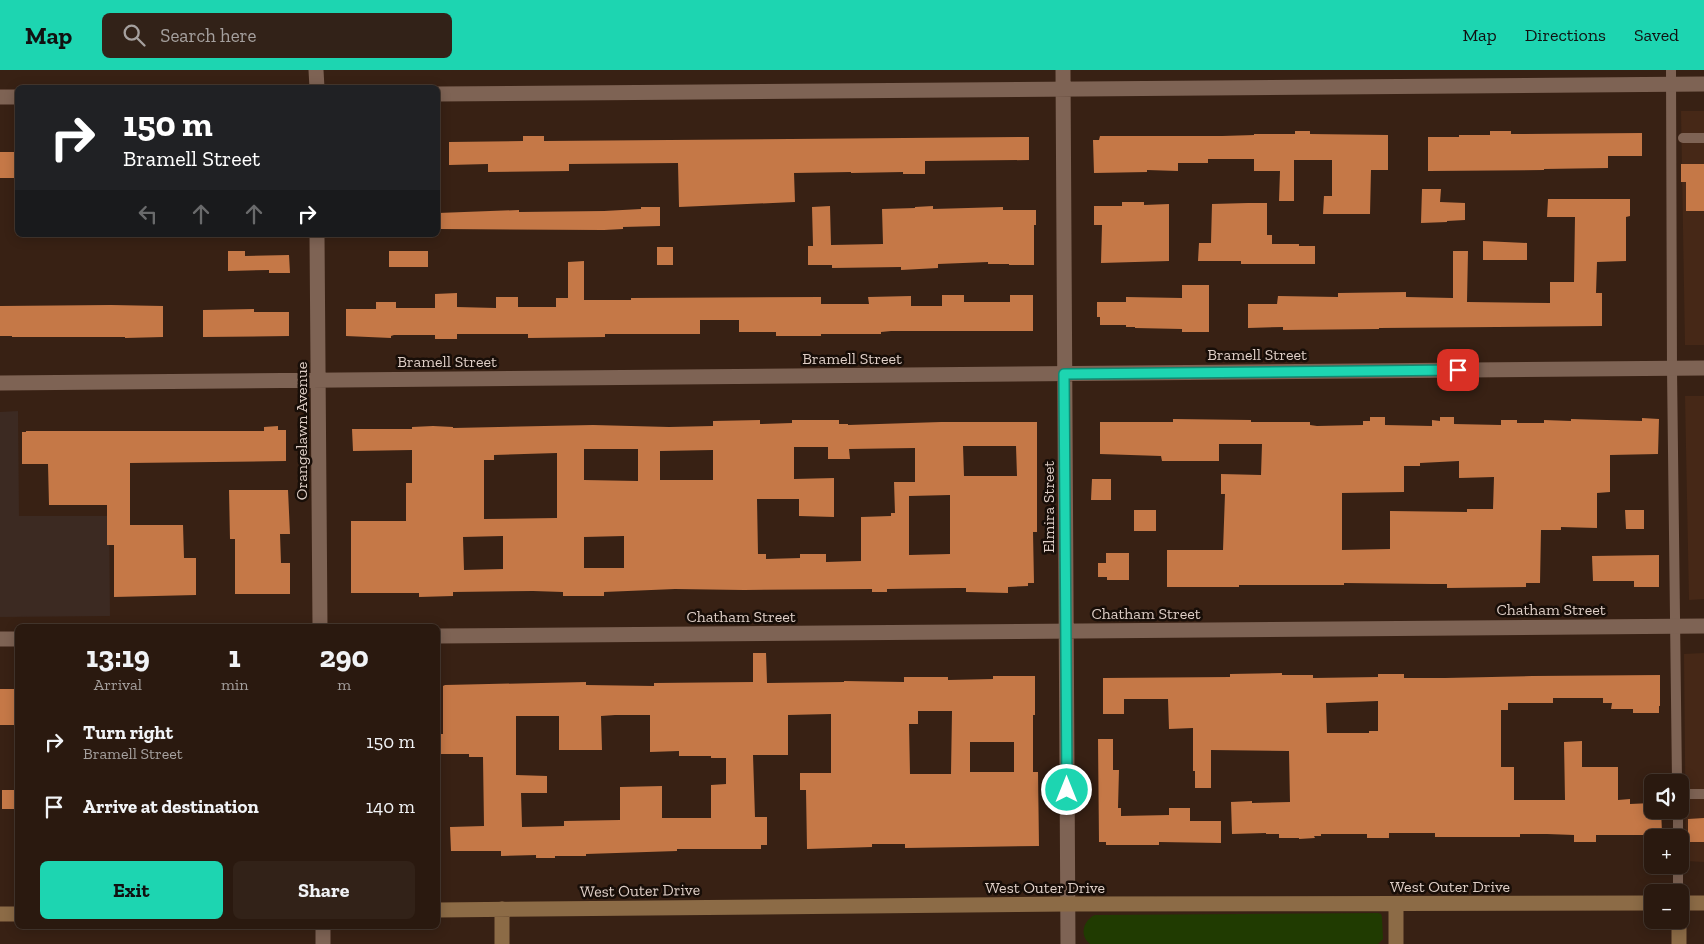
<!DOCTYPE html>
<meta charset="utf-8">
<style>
body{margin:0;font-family:"Zilla Slab",serif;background:#322218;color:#f1f3f6;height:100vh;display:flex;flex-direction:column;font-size:19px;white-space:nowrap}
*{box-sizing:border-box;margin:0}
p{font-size:16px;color:#a5a09e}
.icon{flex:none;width:28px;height:28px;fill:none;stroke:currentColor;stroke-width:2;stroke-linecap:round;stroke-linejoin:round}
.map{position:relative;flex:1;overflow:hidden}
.panel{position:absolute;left:15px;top:554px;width:425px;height:305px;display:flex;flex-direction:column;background:#2a190f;border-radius:8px;box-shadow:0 2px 12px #0003,0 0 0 1px #46382f}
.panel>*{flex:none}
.banner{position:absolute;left:15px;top:15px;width:425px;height:152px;border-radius:8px;box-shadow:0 2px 12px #0003,0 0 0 1px #46382f;background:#202124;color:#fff;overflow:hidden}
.buttons{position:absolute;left:1644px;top:704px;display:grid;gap:10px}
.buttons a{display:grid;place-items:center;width:45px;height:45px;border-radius:8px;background:#2a190f;box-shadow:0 2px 12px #0003,0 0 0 1px #46382f;font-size:25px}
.pin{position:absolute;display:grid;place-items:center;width:42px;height:42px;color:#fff;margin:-21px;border-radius:10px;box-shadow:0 2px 8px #0006}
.me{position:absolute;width:55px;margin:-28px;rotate:0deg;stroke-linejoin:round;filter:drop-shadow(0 0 4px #0008)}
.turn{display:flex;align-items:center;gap:18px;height:105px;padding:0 25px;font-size:22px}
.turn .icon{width:65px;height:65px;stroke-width:2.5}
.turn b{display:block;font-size:35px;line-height:42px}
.lanes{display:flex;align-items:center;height:48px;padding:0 25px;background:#0003;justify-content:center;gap:25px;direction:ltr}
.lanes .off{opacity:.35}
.eta{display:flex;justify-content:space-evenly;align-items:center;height:85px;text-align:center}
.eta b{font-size:30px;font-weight:700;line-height:35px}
.button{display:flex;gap:10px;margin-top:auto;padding:10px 25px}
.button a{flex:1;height:58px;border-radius:8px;background:#1dd5b1;color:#111;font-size:20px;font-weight:700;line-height:58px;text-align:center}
.button a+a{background:#322218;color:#f1f3f6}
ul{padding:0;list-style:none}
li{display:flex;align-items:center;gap:15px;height:65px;padding:0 25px}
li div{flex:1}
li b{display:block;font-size:19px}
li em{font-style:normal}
header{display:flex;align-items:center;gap:30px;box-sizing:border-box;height:70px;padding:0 25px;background:#1dd5b1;color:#111}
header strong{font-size:24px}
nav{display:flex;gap:28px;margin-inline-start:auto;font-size:18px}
.search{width:350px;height:45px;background:#322218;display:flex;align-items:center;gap:12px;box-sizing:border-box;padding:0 18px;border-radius:8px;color:#a5a09e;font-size:19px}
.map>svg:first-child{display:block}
.built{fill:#462817}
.education{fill:#3c2a22}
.green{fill:#203b01}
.building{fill:#c57847;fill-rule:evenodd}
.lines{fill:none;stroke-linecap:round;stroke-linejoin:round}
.lane{stroke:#7e6354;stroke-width:10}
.street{stroke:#7e6354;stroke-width:15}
.secondary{stroke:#8c6b46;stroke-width:15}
.route-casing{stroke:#138a73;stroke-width:12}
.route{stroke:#1dd5b1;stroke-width:9}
.labels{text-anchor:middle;stroke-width:5;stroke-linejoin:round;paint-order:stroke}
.street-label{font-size:16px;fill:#decec6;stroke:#180e08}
</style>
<header>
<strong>Map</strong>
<div class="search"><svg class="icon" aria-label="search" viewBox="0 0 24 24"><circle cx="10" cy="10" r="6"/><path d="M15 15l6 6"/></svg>Search here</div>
<nav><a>Map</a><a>Directions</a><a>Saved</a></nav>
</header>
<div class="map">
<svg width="1704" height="874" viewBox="0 0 1704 874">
<rect width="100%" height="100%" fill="#382114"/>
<path class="built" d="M1681,41h23v234h-19z
M1685,326h19v203l-15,1z
M1704,583v209l-18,-1 -2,-207z"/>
<path class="education" d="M18,341l1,105h90l1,100 -110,1v-205z"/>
<path class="green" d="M1378,843l3,1 1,3 1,22 -5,5h-288c-11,-8 -7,-24 5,-29z"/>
<path class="building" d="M1295,61h15v3l78,1v35h-17l-1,44h-47l1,-18h8v-36h-38v41h-15l1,-30h-26v-12h-46v4h-30v8l-31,-1v2l-53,1 -1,-33h6l1,-4h122l32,-1v-1h41z
M1490,61h21v3l131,-1v23h-34v12l-64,1v1l-116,1v-34h31v-2h31z
M523,66h21v5l485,-4v23l-104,1v13h-22v-2l-52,1v-1l-57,1 1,29 -116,5 -1,-44 -109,1v7l-81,1v-8l-39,1v-23l74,-1z
M0,82h18v26h-18z
M1681,94h23v47h-18v-29h-5z
M1422,119h19l-1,13 25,1v17l-18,1v1l-26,1z
M1548,129h82v17l-4,1v44l-29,1 -1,31h6v33l-223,2v1l-96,1v-3l-35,1v-24h29l1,-8 60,1v-4l68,-1v5l47,1v-47h15l-1,51 83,1v-21h24l1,-65h-28z
M1122,132h22v3l25,-1v57l-68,2 1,-38h-8v-19h28z
M1248,133h19v32h5v9h27v2h16v18h-74v-3h-43l1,-18h12l1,-39z
M830,136l1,39 52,-1 -1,-35 33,-1v-1l18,-1v3l70,-2v3h33v15h-2v40h-25v-1h-21v-2l-50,2v4l-37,2v-3l-69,1v-3h-24v-19h5l-1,-39z
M641,137h19v19l-37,1v2l-19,1 -166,-1v-16l81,-3v2l85,-1 37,-2z
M1483,171l44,2v17h-44z
M657,177h16v18h-16z
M228,181h17v5l44,-1 1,18h-21v-3l-41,1z
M389,181h39v16h-39z
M584,191v39h47v-2l190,-1v7h48l-1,-7 43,-1v10h31v-11h22v7h46v-7h23v36h-142l-10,1v2h-60v2h-45v-4h-37v-12h-39v14h-95v3l-77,1v-4h-71v5h-22v-4h-41l-3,1v2l-45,-2v-27h30v-7h20v6h39v-14l22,-1v14l39,1v-11h22v10h38v-9h12v-36z
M1182,215h27v47h-27v-3l-47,-1v-1h-9v-2h-26v-8h-3v-15h29v-5l56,1z
M111,235l52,1v31l-38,1v-1h-113v-1h-12v-30z
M254,239v3h35v24l-86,1v-27z
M1370,347h15v8l47,1v-6l8,1v-4h14v7l47,1v-5h16v3h27v-3l27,1v-2l71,2v-3l17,1 -1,35 -48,1v37l-13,1v35l-36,-1v3h-20l-1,53h-14v4l-79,1v-4h-14l-89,-1v2h-105v2h-72v-37h56l2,-56h-4v-20l40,1 1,-31h-43v17h-57l-1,-5 -61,-2v-32h73v-3l78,1v2h59v3l7,1 46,-1v-4h7zM1459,391v17l35,-1 -1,32h-26v3l-77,-1v38l-48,1v-57l62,-1v-26h16v-3z
M760,350v4l32,-1v-3h47v4h9v1l93,-3h96v110h-4l1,51h-6v3l-20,1v6l-42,-1v-4h-9l-70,1v3h-15v-3l-128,1 -69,-1 -71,3v4h-41v-4l-30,-1 -80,1v4l-34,1v-4h-68v-72h55v-38h6v-33l-59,1 -1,-22h60v-2l21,-1 20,1v1l140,-3 76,2 44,-1v-5zM963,376h53l1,30h-53zM794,377h34v12h22l-1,-10 66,-1v34h-21l1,31h-4v3l-30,1v44l-35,1v-8h-26v4l-34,1v-5h-8l-1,-55h42v17l35,1v-39l-40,1zM584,379h54v32l-54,-1zM713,380v30h-53v-29zM557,383v65l-73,1v-59h10v-5zM950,425v59l-41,1v-59zM503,466v33l-39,1 -1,-33zM624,466v32h-40v-31z
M278,356v4h8v31l-156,2v62h53l1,33h12v37l-82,2v-52h-7v-40h-58l-1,-41h-26v-32h4v-1h238v-4z
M1092,409h19v21h-20z
M229,420h59l2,44h-10l1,29h9v31h-55v-55h-5z
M1134,440h22v21h-22z
M1625,440h19v19h-18z
M1106,483h23v27h-22v-3h-9v-14h8z
M1659,485v32h-25v-6h-41l-1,-25z
M753,583h13l1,30 77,-1v-1l60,1v-5h44v3l45,-1v-3h42v39h-2v57h5l1,74 -134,2v-4h-33v3l-65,2 -1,-59h-6v-17h31v-59l-43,1v40h-35l2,62h12v28h-6v4h-84v2l-91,3v2h-31v2h-19v-3l-35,1v-5h-50l-1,-24 34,-1 -1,-69h-14v-3h-30l-1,-20h5v-48l2,-1 141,-3v3l68,1v-3l99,-1zM918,641h34l-1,63h-41l-1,-50h9zM615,645h35v37l29,-1v5h32v2h15v26l-15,1v33h-49v-32l-42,1v33l-56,1v5l-42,1 -1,-34h26v-17l-31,-1v-59h43v34h43l-1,-34zM970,672h44v30h-44z
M1282,603v2h31v3l65,-1v-3h26v4h41l87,-2 128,-1v31h-1v7h-26v-4h-22l1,-6h-9v-5h-50v5h-45v7h-7v57h13v33h51l-1,-58 18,-1v26h36v33l12,-1v5l22,-1v7h9l1,22h-7v3h-59v7h-22v-7l-27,-1h-27v3h-85v-4h-46v5h-22v-4h-46v2h-7l1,2 -16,1v-1h-20v-4h-13v-1l-34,1 -1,-32 21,-1v2l38,-1 -1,-51 -78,-1v38h-16v-17h-2v-43l-24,1 -1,-30h-44v15h-21v-36l127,-1v-3zM1378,631v30h-9v2h-42l-1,-30z
M0,619h15l1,36h-16z
M1098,669h15v31h6l-1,38h3v8l48,-1v-7h21v13h31v22l-62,-1v3h-53v-3h-7z
M2,720h16v19h-16z
M1704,748v24h-16v-23z"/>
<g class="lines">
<path class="lane" d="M1671,0l1,299 5,413
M1683,68h21
M1688,724h16
M1678,740v28
M1678,795v27"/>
<path class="street" d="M316,0l1,18
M1063,0l5,874
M438,24l1266,-10
M0,27h18
M317,165l3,391
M0,313l1704,-15
M438,566l1266,-10
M0,569h18
M323,856v18"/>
<path class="secondary" d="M1680,833h24
M1396,834v40
M502,839v35
M438,840l630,-6 584,-1
M0,844h18
M1679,850v24"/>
</g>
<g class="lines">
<g class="route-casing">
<path id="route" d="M1067,720l-3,-416 394,-4"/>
</g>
<use href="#route" class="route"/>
</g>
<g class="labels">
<g class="street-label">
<text x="1257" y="290">Bramell Street</text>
<text x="852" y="294">Bramell Street</text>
<text x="447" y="297">Bramell Street</text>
<text transform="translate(301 361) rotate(-90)" y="6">Orangelawn Avenue</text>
<text transform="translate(1048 437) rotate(-90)" y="6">Elmira Street</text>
<text x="1551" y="545">Chatham Street</text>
<text x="1146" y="549">Chatham Street</text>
<text x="741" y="552">Chatham Street</text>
<text x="1450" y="822">West Outer Drive</text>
<text x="1045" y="823">West Outer Drive</text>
<text transform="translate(640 820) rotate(-1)" y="6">West Outer Drive</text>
</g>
</g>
</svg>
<div class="buttons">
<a><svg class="icon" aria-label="sound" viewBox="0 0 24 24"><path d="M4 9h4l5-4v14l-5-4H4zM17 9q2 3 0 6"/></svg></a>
<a>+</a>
<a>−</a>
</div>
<div class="pin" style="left:1458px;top:300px;background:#d93025"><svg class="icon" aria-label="arrive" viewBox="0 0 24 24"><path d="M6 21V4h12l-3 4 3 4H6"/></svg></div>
<svg class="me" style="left:1067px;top:720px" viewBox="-20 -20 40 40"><circle r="17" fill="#1dd5b1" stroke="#fff" stroke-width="3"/><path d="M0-11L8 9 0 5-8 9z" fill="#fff"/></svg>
<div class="banner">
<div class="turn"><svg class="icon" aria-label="right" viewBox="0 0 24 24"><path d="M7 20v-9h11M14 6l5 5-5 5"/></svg><div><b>150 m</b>Bramell Street</div></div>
<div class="lanes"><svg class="icon off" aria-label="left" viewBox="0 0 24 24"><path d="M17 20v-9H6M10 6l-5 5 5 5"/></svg><svg class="icon off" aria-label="ahead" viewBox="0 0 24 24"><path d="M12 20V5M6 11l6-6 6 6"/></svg><svg class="icon off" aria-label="ahead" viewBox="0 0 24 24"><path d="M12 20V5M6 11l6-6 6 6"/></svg><svg class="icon" aria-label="right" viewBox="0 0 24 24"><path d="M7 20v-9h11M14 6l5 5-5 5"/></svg></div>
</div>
<section class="panel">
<div class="eta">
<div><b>13:19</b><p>Arrival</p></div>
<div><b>1</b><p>min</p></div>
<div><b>290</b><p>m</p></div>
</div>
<ul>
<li><svg class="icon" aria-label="right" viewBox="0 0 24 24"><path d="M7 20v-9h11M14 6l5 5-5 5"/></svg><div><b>Turn right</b><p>Bramell Street</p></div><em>150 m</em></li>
<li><svg class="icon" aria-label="arrive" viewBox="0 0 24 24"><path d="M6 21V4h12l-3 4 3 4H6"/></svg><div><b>Arrive at destination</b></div><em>140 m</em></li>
</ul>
<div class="button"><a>Exit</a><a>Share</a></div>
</section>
</div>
